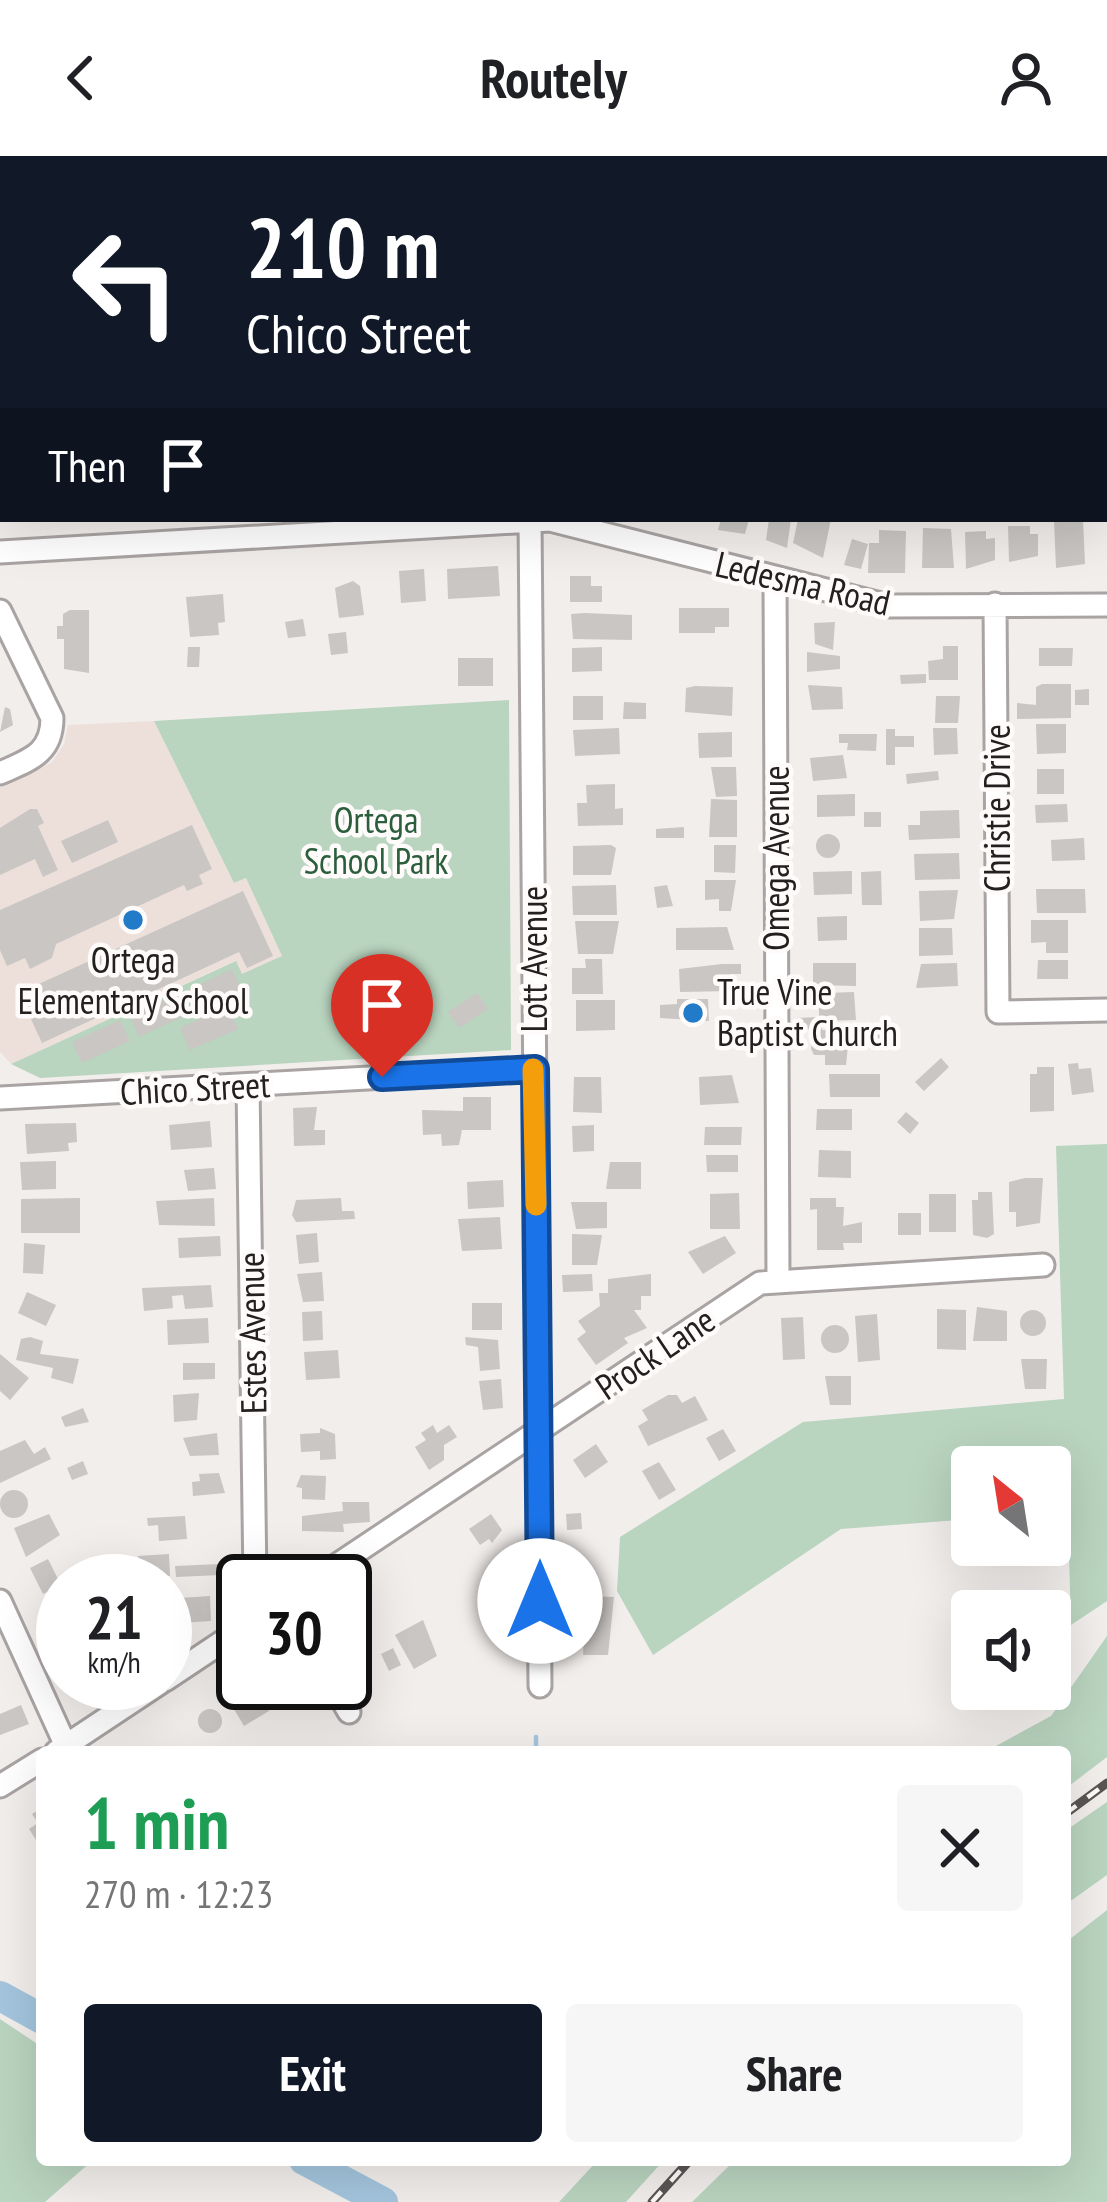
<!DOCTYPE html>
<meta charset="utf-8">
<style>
body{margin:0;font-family:"PT Sans Narrow",sans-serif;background:#f6f6f6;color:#202124;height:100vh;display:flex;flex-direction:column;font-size:45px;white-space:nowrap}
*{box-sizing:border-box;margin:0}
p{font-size:39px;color:#757577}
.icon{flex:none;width:66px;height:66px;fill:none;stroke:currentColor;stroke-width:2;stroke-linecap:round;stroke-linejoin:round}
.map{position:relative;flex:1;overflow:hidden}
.drawer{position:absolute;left:36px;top:1590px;width:1035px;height:420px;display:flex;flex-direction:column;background:#fff;border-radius:12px;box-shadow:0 12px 48px #0002}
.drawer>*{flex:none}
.guide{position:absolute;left:0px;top:0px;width:1107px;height:366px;box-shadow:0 12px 48px #0002;background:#111827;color:#fff;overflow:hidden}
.needle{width:78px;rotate:330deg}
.tools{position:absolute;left:951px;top:1290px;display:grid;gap:24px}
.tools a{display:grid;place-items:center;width:120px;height:120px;border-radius:12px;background:#fff;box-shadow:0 12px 48px #0002;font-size:60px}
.speed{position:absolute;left:36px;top:1398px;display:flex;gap:24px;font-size:60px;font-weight:700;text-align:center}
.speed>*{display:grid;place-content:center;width:156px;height:156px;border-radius:50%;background:#fff;box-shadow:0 12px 48px #0002;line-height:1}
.speed small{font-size:30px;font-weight:400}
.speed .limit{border:6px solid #111;border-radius:18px;background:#fff;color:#111}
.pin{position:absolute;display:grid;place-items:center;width:102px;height:102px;color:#fff;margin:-123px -51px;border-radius:50% 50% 50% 0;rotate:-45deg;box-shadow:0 0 12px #0007}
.pin .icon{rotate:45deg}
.me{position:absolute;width:132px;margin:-66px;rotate:0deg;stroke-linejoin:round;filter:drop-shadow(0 0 9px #0008)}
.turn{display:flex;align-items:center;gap:42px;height:252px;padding:0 48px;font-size:54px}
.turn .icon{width:156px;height:156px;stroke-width:2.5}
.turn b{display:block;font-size:84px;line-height:102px}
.then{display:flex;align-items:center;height:114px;padding:0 48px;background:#0003;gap:24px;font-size:45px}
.round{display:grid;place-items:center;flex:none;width:126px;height:126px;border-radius:12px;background:#f6f6f6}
.overview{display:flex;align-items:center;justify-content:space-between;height:204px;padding:0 48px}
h1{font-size:72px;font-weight:600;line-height:90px;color:#1e9e55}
.button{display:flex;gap:24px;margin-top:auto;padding:24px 48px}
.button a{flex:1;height:138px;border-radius:12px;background:#111827;color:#fff;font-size:48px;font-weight:600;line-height:138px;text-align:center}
.button a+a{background:#f6f6f6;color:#202124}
header{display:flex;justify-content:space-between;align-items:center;height:156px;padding:0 48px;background:#fff;font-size:54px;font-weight:600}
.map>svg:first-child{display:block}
.built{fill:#ede0db}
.green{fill:#b9d4bf}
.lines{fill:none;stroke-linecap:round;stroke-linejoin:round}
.stream{stroke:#a3c5dd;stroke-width:4.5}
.river{stroke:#a3c5dd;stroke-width:30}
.building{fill:#c9c6c3}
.minor-casing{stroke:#a9a4a3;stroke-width:27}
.minor{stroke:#fff;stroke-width:21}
.rail-casing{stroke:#585554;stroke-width:9}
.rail{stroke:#fffbfa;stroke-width:4.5;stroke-dasharray:14;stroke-linecap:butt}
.route-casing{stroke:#114b97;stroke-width:30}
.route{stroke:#1a73e8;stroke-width:21}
.slow{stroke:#f59e0b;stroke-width:21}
.poi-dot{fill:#217bc8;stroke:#fffbfa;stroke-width:4.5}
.labels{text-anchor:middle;stroke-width:9;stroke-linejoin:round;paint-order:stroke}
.street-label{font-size:36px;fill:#232120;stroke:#fffbfa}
.park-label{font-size:36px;fill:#2a5e3c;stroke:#fffbfa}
.poi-label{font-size:36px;fill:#232120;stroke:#fffbfa}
</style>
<header><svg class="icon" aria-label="back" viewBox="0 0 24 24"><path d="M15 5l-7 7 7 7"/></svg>Routely<svg class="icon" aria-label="person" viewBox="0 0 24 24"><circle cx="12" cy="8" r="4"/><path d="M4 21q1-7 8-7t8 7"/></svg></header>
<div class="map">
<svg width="1107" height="2046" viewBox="0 0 1107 2046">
<rect width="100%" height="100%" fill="#f2eeec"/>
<path class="built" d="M154,565l80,162 12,-5 36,78 -40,19 -7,-14 -224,103 -11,-12v-265l52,-25 12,-18 4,-19z"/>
<path class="green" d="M0,0h307l1,3h-305v194z
M995,0h112v319l-3,-316z
M509,544l2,350 -471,28 -29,-14 225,-103 6,13 40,-18 -36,-78 -12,5 -80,-162z
M1107,988v457l-36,24 -3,-106 -18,-5v-47h-78v52l-131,10 -188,126 -36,-64 3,-54 183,-115 261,-23 -8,-253z
M1107,1480v121l-42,32v-37h-80l66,-36z
M1107,1646v73l-42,30v-74z
M1107,1754v292h-415l43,-42h330v-217z
M0,1863l42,28v113h51l-48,42h-45z
M598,2004h66l-38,42h-67z"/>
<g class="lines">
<path class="stream" d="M536,1581v15"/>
<path class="river" d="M591,0v3
M1104,163l3,-1
M0,1840l42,23
M304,2004l79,42"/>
</g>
<path class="building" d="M721,363h28l-4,15 -27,-4z
M769,363h22l-4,29 -21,-8z
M798,363h33l-8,39 -30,-15z
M1083,363l2,45 -29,4 -2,-48z
M1008,370h22v8h8v22l-29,6z
M923,372l28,1 3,39h-32z
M879,374l27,1 -1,42h-37l1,-30h10z
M986,375v8l9,-1v22l-29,9 -1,-37z
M852,383l16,5 -7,25 -17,-4z
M498,410l2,30 -52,3 -1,-30z
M424,413l2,32 -25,2 -2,-32z
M570,420h21v10h11v16h-32z
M353,425l7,5 4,29 -25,3 -4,-30z
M223,438l2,28 -7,1 1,12 -29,2 -4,-40z
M679,452h50v19h-14v6h-36z
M70,454h19v63l-25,-4v-30h-7v-13h6v-12z
M584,457l48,2v25l-59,-1 -2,-25z
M303,463l3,17 -18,2 -3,-16z
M835,466l-2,28 -18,-6 -1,-21z
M346,476l2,21 -17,2 -3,-21z
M943,490h15v34h-29l-1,-19 15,-2z
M188,491h12l-1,20h-12z
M602,491v24l-30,1v-24z
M1039,492h34l-1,18h-33z
M807,496l33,4v13l-33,3z
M458,502h35v28h-35z
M926,518v9l-25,1 -1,-9z
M1042,528h29v34l-54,1v-16l19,2v-18z
M808,529l34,2 1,22 -31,1z
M695,530l38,1 -1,29 -47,-4 1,-24z
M1089,533v16h-14v-15z
M573,540h30v24h-30z
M936,540h24l-2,27h-23z
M624,546l22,1v16h-23z
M5,551l5,2 3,16 -13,7z
M1036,568h30v29l-29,1z
M619,572l1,26 -45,2 -2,-26z
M933,572h24l1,26 -24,1z
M886,573h9v7h19v11h-19v18h-9z
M732,576v25l-33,1 -1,-25z
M839,578h38l-1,17 -29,-1 1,-7h-9z
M843,599l4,23 -34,3 -3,-23z
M711,611h25l1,29 -21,1z
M1037,613h27v25h-27z
M938,615l1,9 -32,4 -1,-10z
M615,628v25l8,-1v17l-45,1 -1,-23h10l-1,-18z
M855,638v22l-38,1v-22z
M711,643l26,1v37h-28z
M1067,648l1,18 -32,1 -1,-18z
M30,653h7l7,14 -6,3 20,44 -15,7 -8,-18 -35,16v-47z
M959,654l1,28 -51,2 -1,-15h12v-14z
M864,656h17v15h-17z
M108,664l10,22 -46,21 -11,-22z
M192,669l20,44 -13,6 4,9 -16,7 -3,-6 -128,59 -4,14 -22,11 -5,-11 -18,8 -7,-16v-40z
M684,671v11h-28v-9z
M816 690a12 12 0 1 1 24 0a12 12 0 1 1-24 0Z
M1084,682l1,22 -33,1 -1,-21z
M611,689l5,3 -5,27h-38v-29z
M714,689h22l-1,28 -21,-1z
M959,697l1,26 -45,1 -1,-26z
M852,715v23l-38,1 -1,-23z
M881,715l1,34h-20l-1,-33z
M705,724h31l-5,31h-12v-12l-14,1z
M616,729l1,30h-44l-1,-29z
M667,729l6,21 -16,2 -3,-21z
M1036,733h49l1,24h-49z
M958,734l-4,29 -34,2 -1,-30z
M243,735l30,65 -26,12 -8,-16 -197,91 -23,-50z
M847,760v24l-29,1 -1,-24z
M1031,764h37v33h-22v-11l-15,1z
M575,765h44l-6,33h-35z
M727,771l7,23h-58v-22z
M919,772h33l1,27 -34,1z
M585,803h17l1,35h-31v-26h14z
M1038,804h30v19h-31z
M813,807h43v23l-43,-1z
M957,807l1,23 -42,2 5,-24z
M722,808h19v10h-11l1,17 -51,1 -1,-23z
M232,813l10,20 -46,22 -9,-20z
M824,832v5l30,-1 2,28 -35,1 1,9h23l4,7 -3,28h-21v-10h-11l-3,-6 3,-20 -16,1 -1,-12 22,-1v-14h-21l-1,-14z
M477,837l11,16 -29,19 -11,-16z
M177,839l9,20 -47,22 -9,-21z
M677,843h31l1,22 -49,-3v-13l17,-1z
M576,844h39v30l-39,1z
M227,850l11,23 -48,21 -10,-22z
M120,864l10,21 -48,22 -10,-21z
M853,870l30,3v11l-22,1z
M941,902l8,9 -25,24 -9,-9z
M1078,907l1,6 12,-1 3,24 -22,3 -4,-31z
M1037,911h17v44l-24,1v-38h7z
M829,918h51v23h-50z
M732,919l7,28 -39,2 -1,-28z
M574,921h27l1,36 -29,-1z
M463,941h28v33h-29l-3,15 -17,1 -1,-12 -18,1 -1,-25 41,1z
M317,951l-3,23h11v15l-31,1 -1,-38z
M817,953h35v21h-36z
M906,956l13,11 -9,11 -13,-12z
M210,965l2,26 -41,3 -2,-25z
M76,967l1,19 -9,1 1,8 -42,3 -2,-30z
M594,969v26l-21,1 -1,-26z
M705,971h37l-1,18h-37z
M819,994l32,1v27l-33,-1z
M706,999h32v17h-31z
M56,1005v28l-34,1 -2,-28z
M610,1006h31v27h-35z
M214,1012l2,21 -28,2 -4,-21z
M1025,1022h18l-3,45 -24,4v-15h-7v-30z
M503,1024l1,27 -36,2 -1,-27z
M978,1036h14l2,42 -7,4 -14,-3 -1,-35h6z
M739,1037l1,36h-30v-35z
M929,1038h27v38h-27z
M80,1042v35h-59v-34z
M214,1042l1,28 -56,-1 -3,-24z
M341,1042l1,13h12l1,8 -59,3 -4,-7 4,-15z
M810,1042h26v9h8l-1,19 19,-4v21h-19l1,7h-27v-41l-7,1z
M571,1046h36v26l-31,1z
M898,1057h23v22h-23z
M500,1061l2,32 -40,2 -4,-32z
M317,1077l2,29 -20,2 -3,-29z
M572,1078l30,1 -5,30h-25z
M220,1080l1,20 -42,2 -1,-20z
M725,1080l11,17 -33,21 -15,-22z
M24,1087l21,2 -2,29 -20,-1z
M322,1116l2,29 -21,1 -6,-28z
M592,1118l1,17 -30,1 -1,-17z
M651,1118v22h-10v14h-7l13,18 -23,10 4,5 -32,22 -19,-26 9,-7 -8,-11 22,-15 -1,-13h9v-14z
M211,1129l2,22 -28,2 -2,-14 -11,1 1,12 -29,3 -2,-23z
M27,1136l29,13 -10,21 -28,-13z
M472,1147h30v27h-30z
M977,1151l30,4v30h-34z
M937,1153l29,1v40l-29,-1z
M1020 1167a13 13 0 1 1 26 0a13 13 0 1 1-26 0Z
M322,1155l1,29 -20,1 -1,-29z
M877,1158l3,46 -22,2 -3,-46z
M803,1161l2,42 -22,1 -2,-42z
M208,1162l1,25 -41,2 -1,-25z
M821 1183a14 14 0 1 1 28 0a14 14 0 1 1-28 0Z
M30,1181l13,4 -3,13 39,5 -6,25 -22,-6 2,-10 -37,-8 5,-21z
M465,1181l33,3 2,29 -20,2 -2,-24 -12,-2z
M338,1194l2,28 -34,2 -2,-28z
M0,1198l29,24 -19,22 -10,-9z
M1021,1203h26l-1,30h-21z
M183,1207h32v16l-32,1z
M825,1220h26v29h-21z
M501,1223l2,29 -20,2 -4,-29z
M199,1237l-2,27 -23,2 -1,-27z
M668,1239h9l5,8 13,-7 13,24 -60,26 -10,-20 10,-6 -6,-10z
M83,1252l6,14 -24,5 -4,-10z
M433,1269l4,8 12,-8 8,12 -13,8v15l-15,10 -14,-23 11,-7 -5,-7z
M320,1272l15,6 1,25 -16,1v-9l-19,1 -1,-18 20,-1z
M723,1273l13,22 -17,10 -13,-23z
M217,1277l2,22 -29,1 -7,-18z
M25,1284l9,14 11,-7 6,12 -51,24v-32z
M596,1288l12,18 -23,16 -12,-18z
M83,1305l5,13 -16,6 -5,-12z
M659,1306l17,28 -17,10 -17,-29z
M219,1317l6,20 -32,3 -1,-14 8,-1 -1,-7z
M301,1319l25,1 -1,24 -23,-1v-11l-6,-1z
M0 1348a14 14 0 1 1 28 0a14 14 0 1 1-28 0Z
M342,1346h27l1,20 -27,2 1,8 -42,-1v-15l41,-5z
M581,1357l1,16 -15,1 -1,-16z
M49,1358l11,21 -34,22 -12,-29z
M491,1358l11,16 -10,13 -3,-4 -9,6 -11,-16z
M185,1360l2,23 -28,2 -1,-16 -10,1 -1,-8z
M169,1398l1,22 -31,2 -1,-22z
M48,1403l13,26 -18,9 -13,-26z
M220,1408l1,11 -45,2 -1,-11z
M210,1440l1,25 -31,2 -1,-16 -14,1v-9z
M586,1440l28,1 -6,58h-25z
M358,1459l14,25 -19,10 -8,-13v-17z
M423,1464l14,36 -23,13 -19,-34z
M393,1492l8,17 -12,6 -8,-17z
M239,1524l13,3 17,28 -25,15 -19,-32z
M21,1549l8,19 -29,11v-21z
M198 1565a12 12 0 1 1 24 0a12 12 0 1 1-24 0Z
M42,1652v28l-6,4 -7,-11 9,-6 -6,-9z"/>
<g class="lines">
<g class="minor-casing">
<path id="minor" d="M463,0l1,3
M798,0v3
M530,363l10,1167
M0,396l550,-32 339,86 218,-1
M775,424l3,700
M995,448l3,408 109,-2
M0,455l52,107c0,36 -23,42 -52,55
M248,929l7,496
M0,942l535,-29
M313,1425l447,-298 283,-18
M0,1445l66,145
M165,1524l78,-52
M332,1527l17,29
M56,1596l104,-69
M0,1630l42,-26"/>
</g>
<use href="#minor" class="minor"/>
<g class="rail-casing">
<path id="rail" d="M1065,1658l42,-31
M652,2046l38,-42"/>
</g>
<use href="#rail" class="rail"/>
</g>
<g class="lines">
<g class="route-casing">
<path id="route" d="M382,921l153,-8 5,532"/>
</g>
<use href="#route" class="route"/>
<path class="slow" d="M533,913l3,136"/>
</g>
<g class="poi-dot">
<circle cx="133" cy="764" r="12"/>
<circle cx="693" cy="857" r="12"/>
</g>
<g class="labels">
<g class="street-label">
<text transform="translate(803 427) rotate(13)" y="13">Ledesma Road</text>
<text transform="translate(997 652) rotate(-90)" y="13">Christie Drive</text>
<text transform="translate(776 702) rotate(-90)" y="13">Omega Avenue</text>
<text transform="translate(534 803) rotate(-90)" y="13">Lott Avenue</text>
<text transform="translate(195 932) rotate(-3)" y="13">Chico Street</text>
<text transform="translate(252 1177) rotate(-91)" y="13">Estes Avenue</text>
<text transform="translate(655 1197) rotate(-34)" y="13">Prock Lane</text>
</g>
<g class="park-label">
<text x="376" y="677">Ortega<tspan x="376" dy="41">School Park</tspan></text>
</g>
<g class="poi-label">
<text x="133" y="817">Ortega<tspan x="133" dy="41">Elementary School</tspan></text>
<text x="717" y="849" text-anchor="start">True Vine<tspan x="717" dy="41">Baptist Church</tspan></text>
</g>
</g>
</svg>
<div class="tools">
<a><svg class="needle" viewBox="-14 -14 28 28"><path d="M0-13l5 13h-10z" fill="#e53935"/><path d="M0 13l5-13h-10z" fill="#757577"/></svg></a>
<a><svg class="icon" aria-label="sound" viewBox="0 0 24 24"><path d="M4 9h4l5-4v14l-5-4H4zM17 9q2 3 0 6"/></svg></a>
</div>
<div class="speed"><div>21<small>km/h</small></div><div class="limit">30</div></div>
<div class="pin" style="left:382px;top:921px;background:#d93025"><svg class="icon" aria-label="arrive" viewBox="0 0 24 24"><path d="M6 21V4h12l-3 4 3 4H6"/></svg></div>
<svg class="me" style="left:540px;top:1445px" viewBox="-20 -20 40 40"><circle r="19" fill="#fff"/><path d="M0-13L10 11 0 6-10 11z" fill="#1a73e8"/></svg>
<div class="guide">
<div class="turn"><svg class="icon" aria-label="left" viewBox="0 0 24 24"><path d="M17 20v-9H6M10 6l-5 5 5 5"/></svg><div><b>210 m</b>Chico Street</div></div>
<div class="then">Then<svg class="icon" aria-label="arrive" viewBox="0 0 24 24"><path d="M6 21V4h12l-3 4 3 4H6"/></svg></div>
</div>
<section class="drawer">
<div class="overview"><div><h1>1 min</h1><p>270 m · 12:23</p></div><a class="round"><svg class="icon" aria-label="close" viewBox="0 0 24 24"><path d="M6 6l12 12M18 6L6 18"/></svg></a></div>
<div class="button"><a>Exit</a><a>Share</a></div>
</section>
</div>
